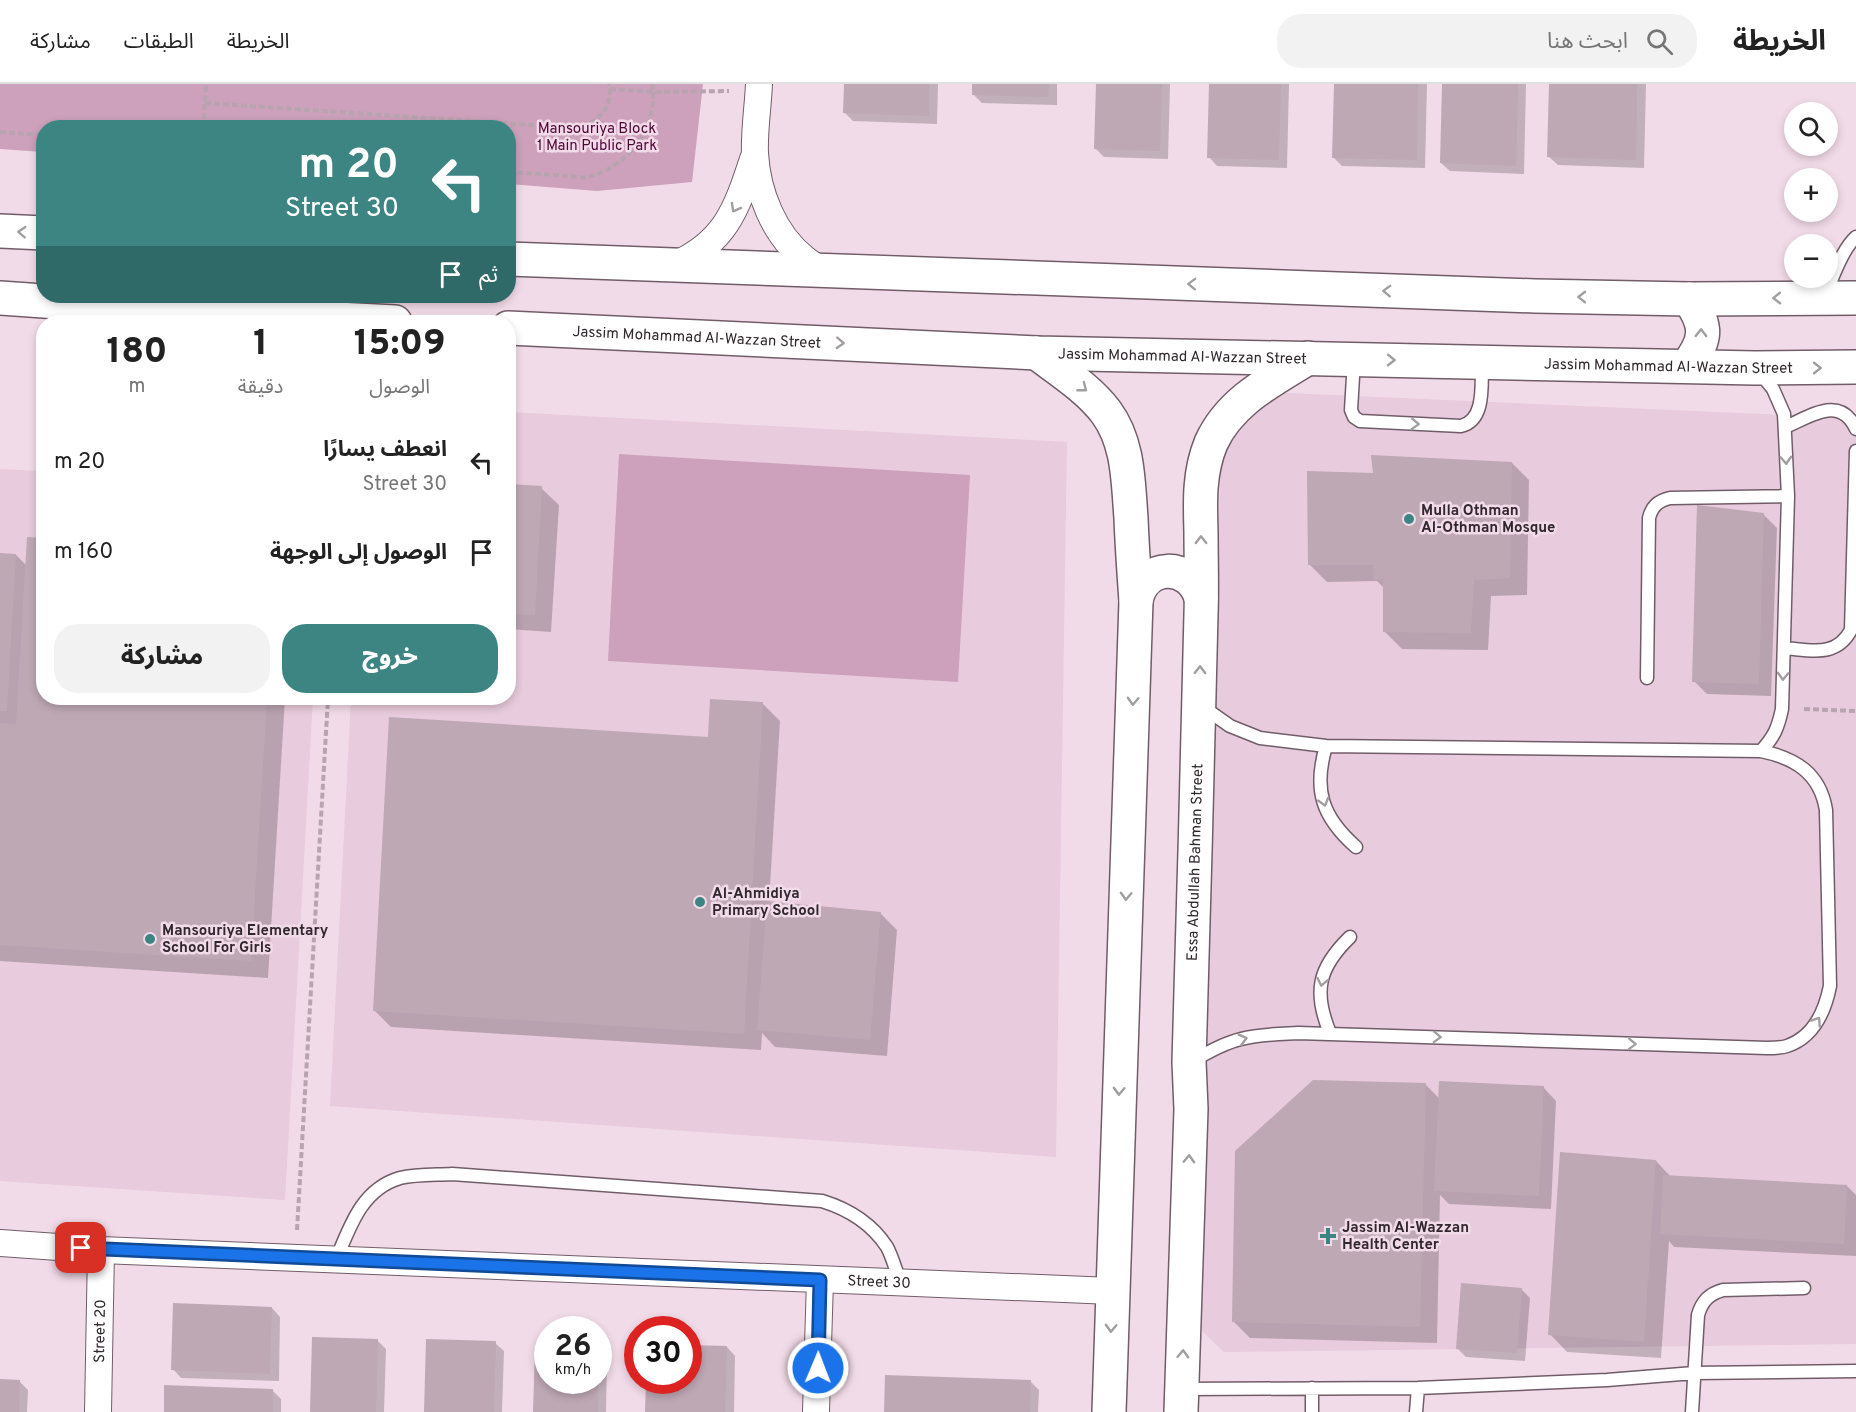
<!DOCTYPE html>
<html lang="ar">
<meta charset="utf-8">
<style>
body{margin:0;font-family:Overpass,"Noto Sans Arabic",sans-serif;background:#f2f2f2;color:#222;direction:rtl;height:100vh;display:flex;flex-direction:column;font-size:22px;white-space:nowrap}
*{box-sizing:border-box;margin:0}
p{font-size:20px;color:#767676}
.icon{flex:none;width:33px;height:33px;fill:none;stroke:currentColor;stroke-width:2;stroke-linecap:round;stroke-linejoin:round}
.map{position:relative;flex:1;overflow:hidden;direction:ltr}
.drawer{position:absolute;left:36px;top:231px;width:480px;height:390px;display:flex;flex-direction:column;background:#fff;border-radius:24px;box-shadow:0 3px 9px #0003;direction:rtl}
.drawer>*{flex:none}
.guide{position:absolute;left:36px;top:36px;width:480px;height:183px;border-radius:24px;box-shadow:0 3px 9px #0003;direction:rtl;background:#3c8583;color:#fff;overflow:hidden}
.tools{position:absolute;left:1784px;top:18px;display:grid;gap:12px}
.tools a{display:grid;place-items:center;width:54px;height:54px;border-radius:50%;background:#fff;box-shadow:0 3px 9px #0003;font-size:30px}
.speed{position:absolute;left:534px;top:1232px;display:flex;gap:12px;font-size:30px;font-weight:700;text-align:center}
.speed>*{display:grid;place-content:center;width:78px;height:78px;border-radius:50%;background:#fff;box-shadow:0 3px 9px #0003;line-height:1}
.speed small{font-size:15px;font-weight:400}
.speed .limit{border:9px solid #d22;background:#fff;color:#111}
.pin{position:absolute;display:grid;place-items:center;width:51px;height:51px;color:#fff;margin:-26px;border-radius:12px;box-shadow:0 3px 9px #0006}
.me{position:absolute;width:66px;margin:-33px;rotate:1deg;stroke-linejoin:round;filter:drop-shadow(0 0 4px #0008)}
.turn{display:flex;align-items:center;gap:21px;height:126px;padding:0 18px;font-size:27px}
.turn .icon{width:78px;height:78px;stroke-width:2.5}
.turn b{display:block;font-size:42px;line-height:51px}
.then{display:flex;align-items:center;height:57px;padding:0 18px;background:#0003;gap:12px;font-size:22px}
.eta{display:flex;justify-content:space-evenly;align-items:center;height:102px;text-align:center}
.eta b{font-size:36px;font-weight:800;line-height:42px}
.button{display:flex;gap:12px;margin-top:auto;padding:12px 18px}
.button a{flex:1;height:69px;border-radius:24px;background:#3c8583;color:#fff;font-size:24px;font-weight:800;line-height:69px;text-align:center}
.button a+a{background:#f2f2f2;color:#222}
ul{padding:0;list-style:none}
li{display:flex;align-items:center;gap:18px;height:90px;padding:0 18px}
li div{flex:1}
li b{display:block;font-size:22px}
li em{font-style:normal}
header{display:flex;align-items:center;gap:36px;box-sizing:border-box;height:84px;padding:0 30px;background:#fff;border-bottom:2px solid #e0e0e0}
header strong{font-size:28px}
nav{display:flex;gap:33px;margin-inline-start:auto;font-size:21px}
.search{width:420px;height:54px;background:#f2f2f2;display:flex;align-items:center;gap:15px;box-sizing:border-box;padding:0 21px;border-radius:24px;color:#767676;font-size:22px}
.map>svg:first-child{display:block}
.built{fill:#e8cbdc}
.green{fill:#cda1bb}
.shadow{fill:#0003}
.building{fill:#bea8b4}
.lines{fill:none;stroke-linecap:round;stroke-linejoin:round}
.lane-casing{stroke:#715d68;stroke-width:15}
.street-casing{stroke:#715d68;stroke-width:28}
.secondary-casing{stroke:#715d68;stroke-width:36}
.path{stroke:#b7a4af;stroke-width:4;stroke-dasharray:6 3;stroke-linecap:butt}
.lane{stroke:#fff;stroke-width:12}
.street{stroke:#fff;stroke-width:26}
.secondary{stroke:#fff;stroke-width:33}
.oneway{stroke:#a29ea0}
.route-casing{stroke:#114b97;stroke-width:15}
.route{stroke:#1a73e8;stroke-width:10}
.poi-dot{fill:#3c8583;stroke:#f2dbe8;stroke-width:2}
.labels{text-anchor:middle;stroke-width:5;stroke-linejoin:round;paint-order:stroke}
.park-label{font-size:15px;fill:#4e0639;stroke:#f2dbe8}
.street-label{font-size:15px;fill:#31282d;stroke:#f2dbe8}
.poi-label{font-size:15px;font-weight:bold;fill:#31282d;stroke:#f2dbe8;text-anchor:start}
</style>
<header>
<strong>الخريطة</strong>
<div class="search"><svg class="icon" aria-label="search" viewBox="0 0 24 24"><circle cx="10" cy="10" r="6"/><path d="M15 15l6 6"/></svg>ابحث هنا</div>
<nav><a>الخريطة</a><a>الطبقات</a><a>مشاركة</a></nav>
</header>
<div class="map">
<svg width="1856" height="1328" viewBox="0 0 1856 1328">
<rect width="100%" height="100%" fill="#f2dbe8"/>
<path class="built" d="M1264,308l592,26v926l-632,8 -23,-22 19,-851 4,-37z
M509,328l558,30 -11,715 -726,-51 21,-408h157z
M0,385l43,2v27l-2,29h3v171h269l-28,502 -285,-19z"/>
<path class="green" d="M0,0h703l-11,98 -95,9 -88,-7 -1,-56h-464l-1,24 -43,-3z
M619,370l351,21 -12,207 -350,-21z"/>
<path class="shadow" d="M845,0h93l-1,40 -84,-3 -8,-8z
M973,0h84v21l-75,-2 -9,-9z
M1097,0h73l-2,75 -64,-2 -8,-8z
M1210,0h79l-2,84 -70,-2 -8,-9z
M1335,0h92l-2,84 -83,-2 -9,-9z
M1443,0h83l-2,90 -74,-3 -9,-8z
M1551,0h95l-2,84 -86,-3 -9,-8z
M1512,379l17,17 -2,115 -36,1 -3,54 -86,-1 -17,-17v-43l-8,-8 -50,1 -17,-17 64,-91z
M508,402l33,2 18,17 -8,127 -43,-3z
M1763,430l14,14 -6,168 -64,-2 -13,-13z
M0,470l16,1 11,11 17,132h241l-17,280 -268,-17z
M763,620l17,17 -11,182 111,10 17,17 -10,126 -112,-9 -13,-14 -1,17 -370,-23 -17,-17 335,-271z
M1425,1000l15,15 103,-12 13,14 -5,108 -102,-5 -9,-9 -3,148 -187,-5 -17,-17z
M1656,1077l15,16 176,9 9,9v61l-182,-9 -5,-6 -8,117 -94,-6 -17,-18z
M1521,1205l9,9 -5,63 -59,-4 -9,-9z
M272,1224l8,9 -1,64 -98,-3 -8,-9z
M377,1256l9,9 -2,63h-73z
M495,1259l9,8 -2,61h-76z
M727,1263l8,9 -1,56h-88l1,-32h41z
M598,1268l9,9 -1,51h-71l13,-32h50z
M0,1297h19l9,9 -1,22h-27z
M1030,1297l9,9 -1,22h-153z
M272,1306l9,9v13h-116z"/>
<path class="building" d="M844,0h85v32l-86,-3z
M972,0h77l-1,13 -76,-2z
M1096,0h66l-2,67 -66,-2z
M1209,0h72l-2,76 -72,-2z
M1334,0h84l-1,76 -85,-2z
M1442,0h76l-2,82 -76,-3z
M1549,0h88l-1,76 -89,-3z
M1371,371l141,7 -2,116 -36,2 -3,53 -88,-1v-53l-10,1 1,-15h-66l-1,-94 66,2z
M508,400l34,2 -7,129 -27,-1z
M1697,421l67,8 -5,171 -67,-2z
M27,453l17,1v160h223l-16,263 -251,-16v-222l16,1z
M0,469l16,1 -9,157h-7z
M710,615l53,3 -19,332 -371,-23 16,-294 319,20z
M767,817l114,11 -11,128 -113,-10z
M1313,996l113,3 -6,244 -188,-5 3,-171z
M1439,997l105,5 -5,110 -105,-5z
M1560,1068l96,8 -12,182 -96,-7z
M1663,1091l184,10 -3,59 -184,-10z
M1461,1199l61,5 -5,65 -61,-4z
M173,1219l99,4 -2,67 -99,-4z
M312,1253l66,2 -2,73h-66z
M426,1255l70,2 -2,71h-70z
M688,1261l39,1 -2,66h-80l1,-32h42z
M535,1264l13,1v31h50v32h-65z
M885,1291l146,5 -1,32h-146z
M0,1295l20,1 -1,32h-19z
M164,1301l109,4v23h-109z"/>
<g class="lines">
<g class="lane-casing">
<path id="lane" d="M1824,213c8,-17 18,-48 32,-60
M1354,276l-3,50 3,7 6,4 101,5c25,-6 20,-42 21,-62
M1760,289l13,16 11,25 4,82 -6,213c-4,19 -8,28 -21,42
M1785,343c25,-10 55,-33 71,2
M1784,564c27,2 52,10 67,-18l5,-179
M1647,594l2,-160c3,-12 9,-17 21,-20l118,-2
M1326,662c-13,44 -4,71 30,101
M1330,949c-17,-41 -12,-65 20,-96
M1193,977c15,-9 31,-18 48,-22 19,-5 38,-5 57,-6l469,15c6,0 14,0 20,-2 27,-9 38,-35 43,-60l-4,-176c-6,-37 -31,-52 -65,-59l-435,-5 -66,-8 -30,-12 -27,-19
M336,1176c14,-34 26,-71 64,-82 17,-4 35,-3 52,-4l370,27c26,8 50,23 65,46 6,11 9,25 14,36
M1183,1305l235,-1 189,-8 87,-7 162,-2
M1312,1328v-24
M1416,1328l2,-24
M1692,1328l6,-97c4,-14 11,-21 25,-25l81,-2"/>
</g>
<g class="street-casing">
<g id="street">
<path d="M759,0c-1,23 -5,47 -4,69 2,39 19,82 50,106 6,5 13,9 20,13"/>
<path d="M672,182c53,-23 64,-55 81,-107"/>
<path id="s1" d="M0,1159l101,7 1011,41"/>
<path id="s2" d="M98,1328l3,-162"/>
<path d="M816,1328l4,-132"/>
</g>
</g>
<g class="secondary-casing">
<g id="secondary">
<path d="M0,147l44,2"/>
<path d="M508,175l1027,37 154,3 167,-1"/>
<path d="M0,214l200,14 195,10"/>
<path id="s3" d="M508,244l529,25 718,15 101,-1"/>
<path d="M1037,269c23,18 51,35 69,59 23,31 22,70 25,106 1,28 3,55 5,83l-27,811"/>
<path d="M1687,282c20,-26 21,-40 2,-67"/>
<path d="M1136,517c7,-39 55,-39 65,-3"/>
<path id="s4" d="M1181,1328l10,-303 -2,-47c4,-149 9,-299 12,-448 1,-27 0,-55 0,-82 -1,-31 -2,-60 10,-89 19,-42 60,-62 97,-85"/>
</g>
</g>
<path class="path" d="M610,5l43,3 76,-1
M205,19l372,25c21,-5 37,-21 32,-44
M203,44l3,-44
M0,48l44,3
M508,88c19,1 37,2 56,4 7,0 16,2 23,1 41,-9 72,-51 65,-93
M1804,625l52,2
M297,1146l31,-532"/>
<use href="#lane" class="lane"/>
<use href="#street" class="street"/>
<use href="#secondary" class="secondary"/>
</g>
<defs><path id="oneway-chevron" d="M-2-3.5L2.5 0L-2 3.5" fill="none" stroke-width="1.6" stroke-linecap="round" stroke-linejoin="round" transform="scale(1.5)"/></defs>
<g class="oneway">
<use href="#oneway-chevron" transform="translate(735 124) rotate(119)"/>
<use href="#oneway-chevron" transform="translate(22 148) rotate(-177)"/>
<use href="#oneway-chevron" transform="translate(1192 200) rotate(-178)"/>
<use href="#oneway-chevron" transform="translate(1387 207) rotate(-178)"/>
<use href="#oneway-chevron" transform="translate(1582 213) rotate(-179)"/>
<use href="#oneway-chevron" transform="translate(1777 214) rotate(179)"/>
<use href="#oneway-chevron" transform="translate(1701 249) rotate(-89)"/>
<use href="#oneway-chevron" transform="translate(840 259) rotate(3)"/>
<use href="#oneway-chevron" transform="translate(1391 276) rotate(1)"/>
<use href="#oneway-chevron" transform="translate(1817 284)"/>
<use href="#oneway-chevron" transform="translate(1083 304) rotate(38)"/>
<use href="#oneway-chevron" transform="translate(1415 340) rotate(2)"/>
<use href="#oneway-chevron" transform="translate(1786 376) rotate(87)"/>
<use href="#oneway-chevron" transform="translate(1201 456) rotate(-91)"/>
<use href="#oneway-chevron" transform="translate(1200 586) rotate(-89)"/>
<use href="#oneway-chevron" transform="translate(1783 592) rotate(92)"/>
<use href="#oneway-chevron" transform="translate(1133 617) rotate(92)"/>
<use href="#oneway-chevron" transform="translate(1324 718) rotate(74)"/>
<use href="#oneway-chevron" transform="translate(1126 812) rotate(92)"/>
<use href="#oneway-chevron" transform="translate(1322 898) rotate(102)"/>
<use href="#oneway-chevron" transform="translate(1817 937) rotate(-56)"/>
<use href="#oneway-chevron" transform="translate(1437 953) rotate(2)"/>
<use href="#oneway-chevron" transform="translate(1243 955) rotate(-15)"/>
<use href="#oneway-chevron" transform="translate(1632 960) rotate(2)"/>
<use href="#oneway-chevron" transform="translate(1119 1007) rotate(92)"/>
<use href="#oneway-chevron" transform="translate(1189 1075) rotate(-88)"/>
<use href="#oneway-chevron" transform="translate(1111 1244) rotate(92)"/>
<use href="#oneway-chevron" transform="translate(1183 1270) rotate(-88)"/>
</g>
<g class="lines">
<g class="route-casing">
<path id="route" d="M81,1164l739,32 -2,88"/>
</g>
<use href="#route" class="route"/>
</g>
<g class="poi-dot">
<circle cx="1409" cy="435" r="6"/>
<circle cx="700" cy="818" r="6"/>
<circle cx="150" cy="855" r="6"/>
<path d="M1325 1143h6v6h6v6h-6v6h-6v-6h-6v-6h6z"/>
</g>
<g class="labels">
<g class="park-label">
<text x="597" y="49">Mansouriya Block<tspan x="597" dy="17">1 Main Public Park</tspan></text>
</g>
<g class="street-label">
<text dy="5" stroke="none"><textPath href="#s3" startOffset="189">Jassim Mohammad Al-Wazzan Street</textPath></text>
<text dy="5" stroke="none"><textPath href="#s3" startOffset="675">Jassim Mohammad Al-Wazzan Street</textPath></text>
<text dy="5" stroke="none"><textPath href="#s3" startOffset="1161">Jassim Mohammad Al-Wazzan Street</textPath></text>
<text dy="5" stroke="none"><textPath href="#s4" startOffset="550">Essa Abdullah Bahman Street</textPath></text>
<text dy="5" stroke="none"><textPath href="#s1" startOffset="880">Street 30</textPath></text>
<text dy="5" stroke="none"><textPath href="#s2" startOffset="81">Street 20</textPath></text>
</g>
<g class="poi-label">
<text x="1421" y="431">Mulla Othman<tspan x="1421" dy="17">Al-Othman Mosque</tspan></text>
<text x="712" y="814">Al-Ahmidiya<tspan x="712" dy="17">Primary School</tspan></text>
<text x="162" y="851">Mansouriya Elementary<tspan x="162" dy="17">School For Girls</tspan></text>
<text x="1342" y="1148">Jassim Al-Wazzan<tspan x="1342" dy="17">Health Center</tspan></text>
</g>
</g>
</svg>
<div class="tools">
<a><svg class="icon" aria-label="search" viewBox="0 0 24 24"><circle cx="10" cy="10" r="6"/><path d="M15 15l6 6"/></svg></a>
<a>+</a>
<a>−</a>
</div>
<div class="speed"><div>26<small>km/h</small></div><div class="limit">30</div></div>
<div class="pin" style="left:81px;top:1164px;background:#d93025"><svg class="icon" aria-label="arrive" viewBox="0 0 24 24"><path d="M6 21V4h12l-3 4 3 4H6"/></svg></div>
<svg class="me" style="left:818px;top:1284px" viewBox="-20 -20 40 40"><circle r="17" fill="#1a73e8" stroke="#fff" stroke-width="3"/><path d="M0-11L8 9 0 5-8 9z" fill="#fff"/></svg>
<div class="guide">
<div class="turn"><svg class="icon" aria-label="left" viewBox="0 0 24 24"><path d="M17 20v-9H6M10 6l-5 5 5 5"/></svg><div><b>20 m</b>Street 30</div></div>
<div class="then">ثم<svg class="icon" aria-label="arrive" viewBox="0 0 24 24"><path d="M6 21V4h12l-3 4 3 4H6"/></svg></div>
</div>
<section class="drawer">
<div class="eta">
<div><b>15:09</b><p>الوصول</p></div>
<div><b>1</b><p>دقيقة</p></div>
<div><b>180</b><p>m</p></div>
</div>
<ul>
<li><svg class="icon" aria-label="left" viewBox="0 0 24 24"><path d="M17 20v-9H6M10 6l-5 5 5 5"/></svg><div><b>انعطف يسارًا</b><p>Street 30</p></div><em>20 m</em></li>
<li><svg class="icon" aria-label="arrive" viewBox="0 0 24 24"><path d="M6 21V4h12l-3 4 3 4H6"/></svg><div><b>الوصول إلى الوجهة</b></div><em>160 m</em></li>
</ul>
<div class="button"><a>خروج</a><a>مشاركة</a></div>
</section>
</div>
